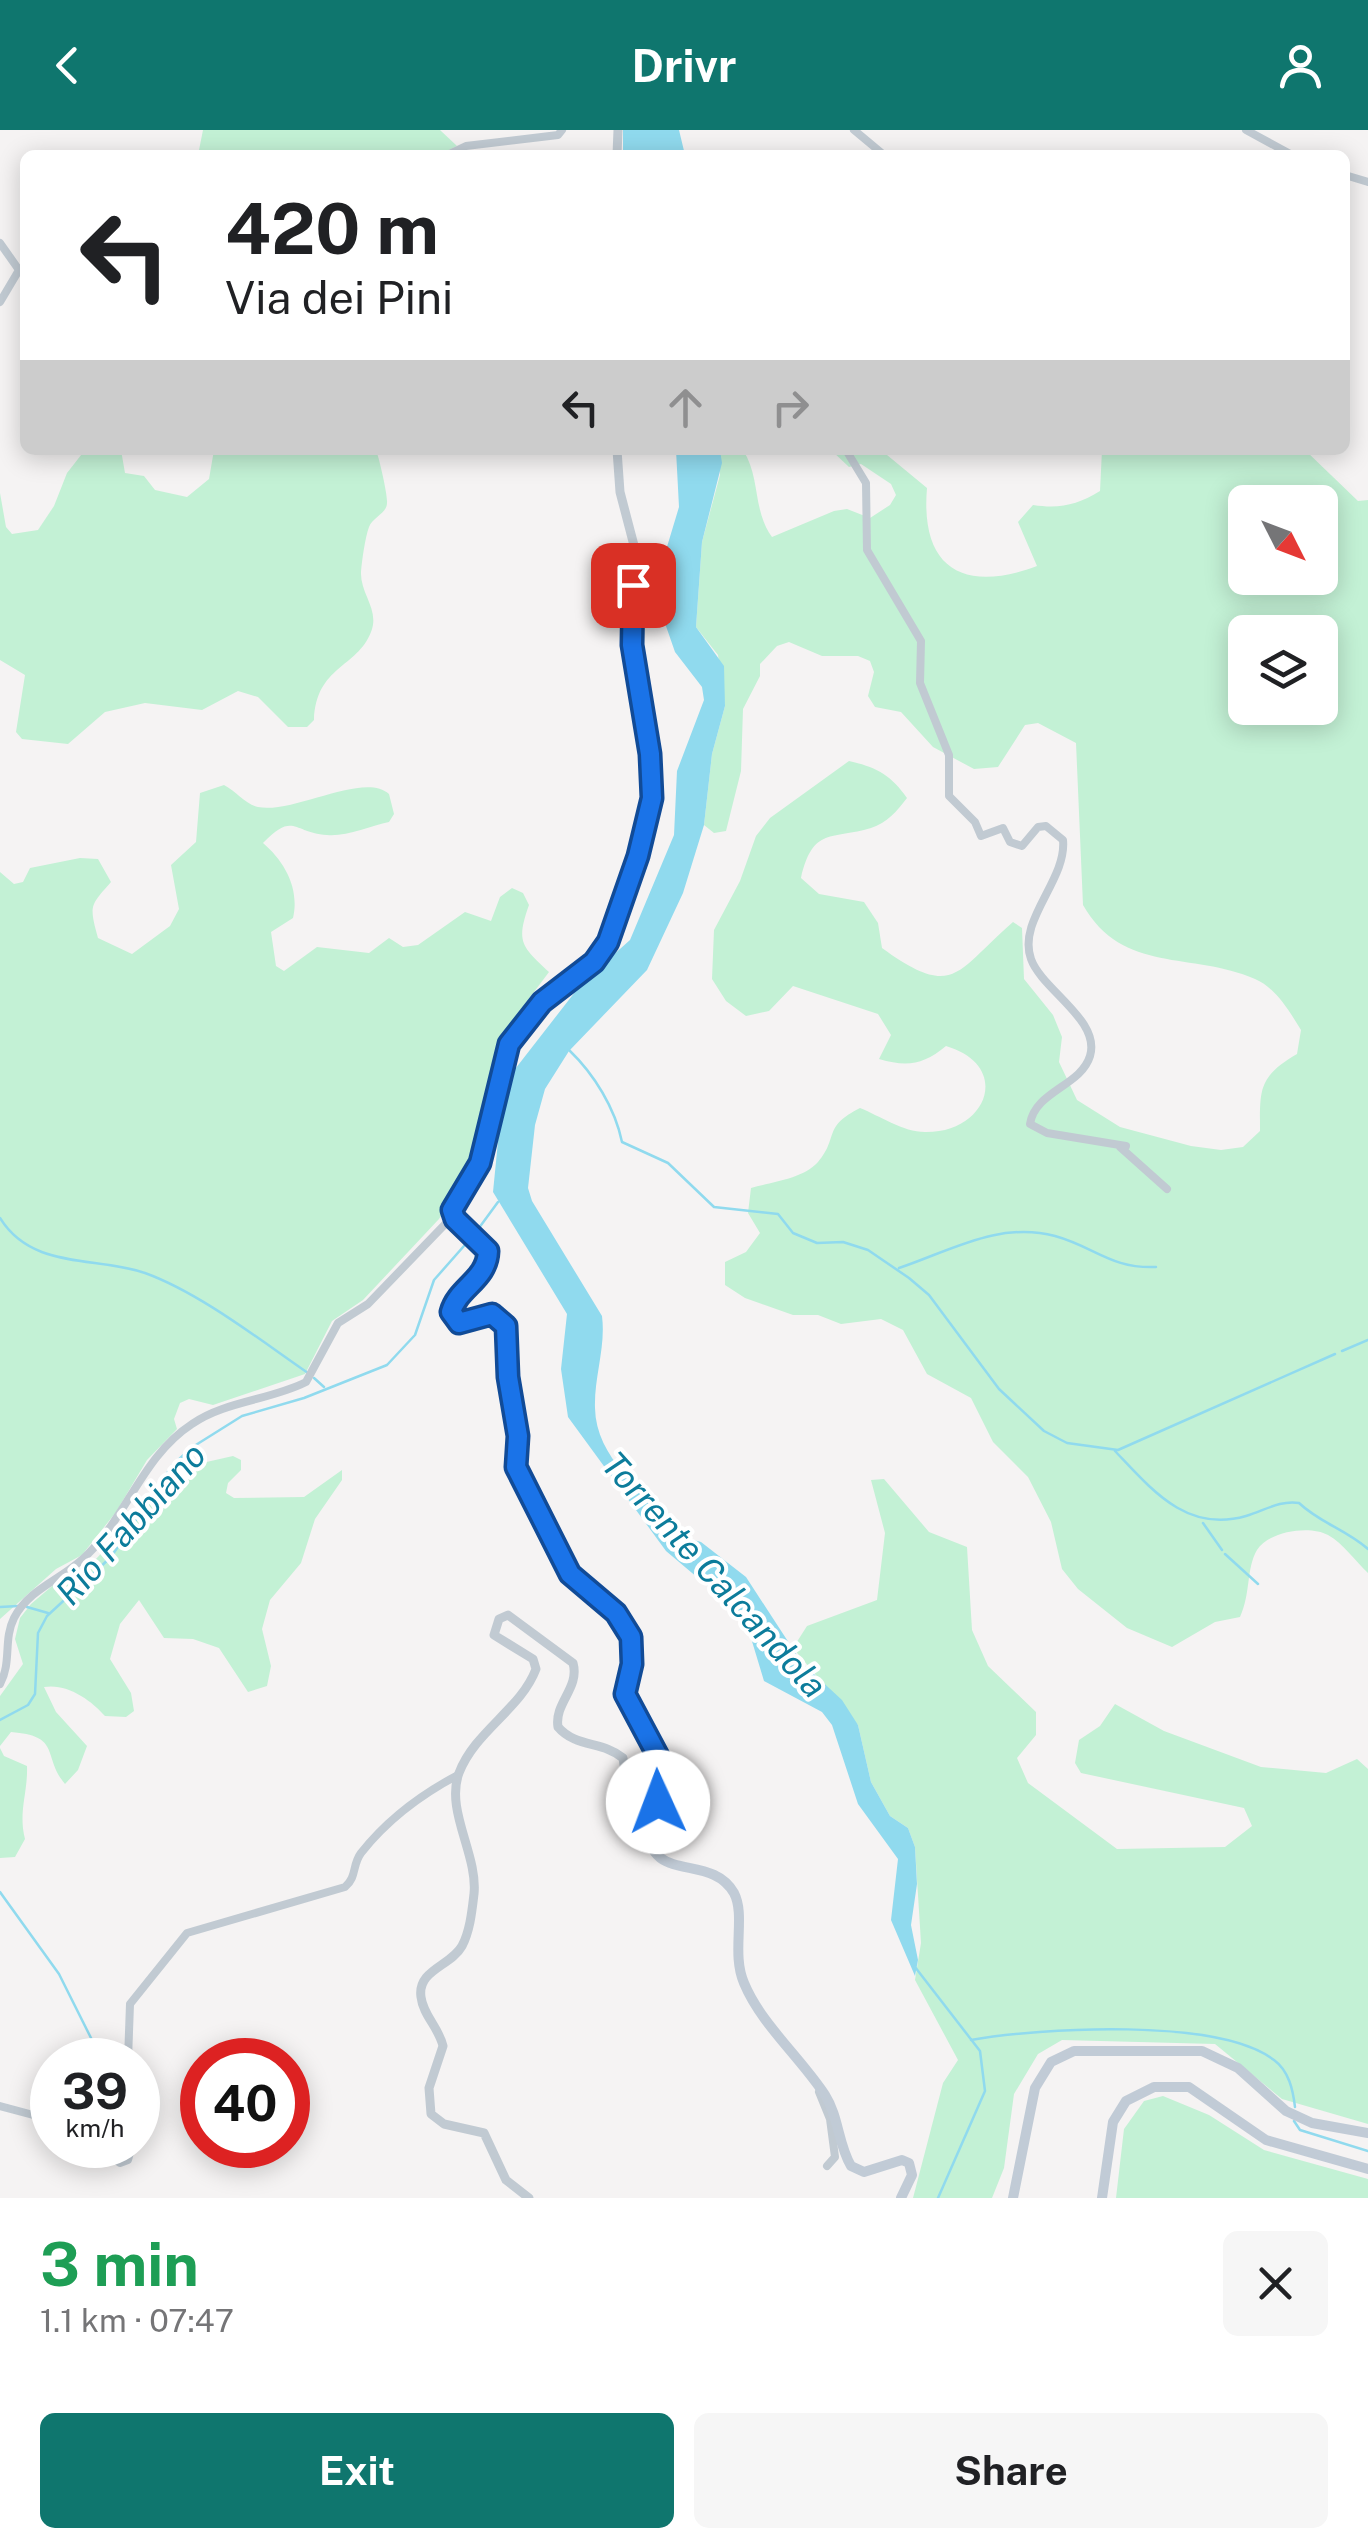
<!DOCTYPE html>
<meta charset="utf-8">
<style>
body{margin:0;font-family:"Public Sans",sans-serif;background:#f6f6f6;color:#202124;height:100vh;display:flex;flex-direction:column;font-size:38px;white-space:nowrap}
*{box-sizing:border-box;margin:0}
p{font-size:32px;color:#757577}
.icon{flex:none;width:55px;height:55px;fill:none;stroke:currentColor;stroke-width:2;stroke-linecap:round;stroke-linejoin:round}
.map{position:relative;height:2068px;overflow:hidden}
.sheet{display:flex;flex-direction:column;background:#fff;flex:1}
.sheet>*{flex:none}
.banner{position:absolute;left:20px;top:20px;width:1330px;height:305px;border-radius:15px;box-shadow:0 5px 25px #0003;background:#fff;color:#202124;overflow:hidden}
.needle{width:65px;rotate:132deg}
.controls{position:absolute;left:1228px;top:355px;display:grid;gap:20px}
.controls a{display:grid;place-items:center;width:110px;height:110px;border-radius:15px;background:#fff;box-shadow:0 5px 25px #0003;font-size:50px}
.speed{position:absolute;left:30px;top:1908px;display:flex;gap:20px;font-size:50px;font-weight:700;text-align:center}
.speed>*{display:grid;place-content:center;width:130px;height:130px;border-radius:50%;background:#fff;box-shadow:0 5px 25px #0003;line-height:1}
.speed small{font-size:25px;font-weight:400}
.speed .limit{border:15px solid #d22;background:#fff;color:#111}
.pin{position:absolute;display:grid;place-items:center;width:85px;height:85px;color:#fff;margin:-42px;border-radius:20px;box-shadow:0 5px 15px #0006}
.me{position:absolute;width:110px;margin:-55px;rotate:358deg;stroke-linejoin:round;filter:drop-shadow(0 0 8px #0008)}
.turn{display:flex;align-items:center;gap:35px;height:210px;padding:0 40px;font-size:45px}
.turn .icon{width:130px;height:130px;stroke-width:2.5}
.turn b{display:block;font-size:70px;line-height:85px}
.lanes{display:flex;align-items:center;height:95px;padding:0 40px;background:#0003;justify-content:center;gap:50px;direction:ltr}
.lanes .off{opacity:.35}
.round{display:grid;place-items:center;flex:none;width:105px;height:105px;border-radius:15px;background:#f6f6f6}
.overview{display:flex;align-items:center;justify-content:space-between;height:170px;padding:0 40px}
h1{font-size:60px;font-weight:700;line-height:75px;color:#1e9e55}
.primary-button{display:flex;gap:20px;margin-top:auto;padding:20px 40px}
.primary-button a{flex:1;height:115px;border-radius:15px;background:#0f766e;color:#fff;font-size:40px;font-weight:700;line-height:115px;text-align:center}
.primary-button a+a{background:#f6f6f6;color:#202124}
header{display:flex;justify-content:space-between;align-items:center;height:130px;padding:0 40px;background:#0f766e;color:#fff;font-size:45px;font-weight:700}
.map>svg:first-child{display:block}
.green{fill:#c3f1d5;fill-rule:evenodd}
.water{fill:#90daee}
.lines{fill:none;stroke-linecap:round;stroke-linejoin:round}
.stream{stroke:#90daee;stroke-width:2.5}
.minor{stroke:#c1cad2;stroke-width:8}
.tertiary{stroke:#c1cad2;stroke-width:9}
.secondary{stroke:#c1cbd6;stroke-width:10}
.route-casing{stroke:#114b97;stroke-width:25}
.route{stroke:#1a73e8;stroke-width:18}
.labels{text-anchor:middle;stroke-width:8;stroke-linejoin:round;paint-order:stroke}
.water-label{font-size:35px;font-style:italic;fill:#0c7c9b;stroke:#fff}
</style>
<header><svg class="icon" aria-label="back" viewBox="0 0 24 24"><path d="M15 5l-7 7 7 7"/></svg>Drivr<svg class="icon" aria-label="person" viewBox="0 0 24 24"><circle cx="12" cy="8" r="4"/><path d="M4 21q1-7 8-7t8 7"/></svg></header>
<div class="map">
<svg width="1368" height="2068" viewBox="0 0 1368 2068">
<rect width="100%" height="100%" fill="#f5f3f3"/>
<path class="green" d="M203,0h237l17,16 -18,9h-241z
M85,320h36l4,23 19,3 11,14 32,7 22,-18 5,-29h162c3,7 12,46 11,53 0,10 -14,14 -18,24 -4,11 -7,33 -8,45 -1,22 19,38 10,60 -14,36 -55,34 -57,88l-7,7h-19l-30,-30 -20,-6 -36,19 -57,-7 -40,9 -37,32 -46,-5 -6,-7 9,-57 -25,-15v-167l6,34 6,7 26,-4 16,-24 13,-33z
M720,320h23c18,28 9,59 29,87l62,-26 13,-2 23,9 20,-13 6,-10 -5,-11 -30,-20 -12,3 -18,-17h50l46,38c-7,82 38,105 110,78l-19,-44 15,-17c27,4 44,0 67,-14l2,-41h203l53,51 10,-1v1073c-12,-11 -25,-30 -40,-38 -18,-10 -59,-4 -71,15 -11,19 -6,43 -17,67l-25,5 -43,25 -45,-19 -49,-39 -16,-20 -11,-47 -23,-45 -35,-35 -22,-44 -44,-24 -24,-44 -22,-11 -40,5 -23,-9h-25l-48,-17 -20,-13v-23l21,-10 14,-19 -12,-20 3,-25c20,-6 52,-9 67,-26 21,-24 4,-35 42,-54 20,8 43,24 65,24 62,1 88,-66 21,-86 -23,19 -39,21 -67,13l12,-24 -13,-21 -85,-28 -24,25 -23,5 -20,-15 -14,-22 2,-49 26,-49 16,-45 14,-18 79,-57c27,6 42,14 58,37 -10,13 -20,25 -36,30 -39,12 -58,-2 -70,50l18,16 45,8 14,21 4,25c73,53 74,23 131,-26l9,6 2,51 29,36 9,22 -3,25 18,38 43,27 71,19 30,4 22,-3 17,-16c0,-42 -2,-54 37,-77l4,-24c-11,-18 -26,-43 -46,-51 -63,-28 -132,-4 -172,-74l-7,-162 -38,-20 -13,2 -27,42 -24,2 -41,-22 -32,-35 -26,-5 -7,-11 6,-24 -4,-11 -12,-5h-36l-33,-14 -12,4 -17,18v12l-17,33 -2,62 -15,60 -12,2 -10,-8 8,-71 13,-48 -7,-51 -22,-28 6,-85 18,-67zM1245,372h75v76h-75zM1245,502h75v76h-75z
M224,655c12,6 21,19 34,22 36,7 106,-36 131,-13l5,20 -5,8c-18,4 -44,15 -62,13 -34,-2 -33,-24 -64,8 21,18 37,45 30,75l-22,14 5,34 8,5 33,-24 52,6 20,-15 14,9 15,-2 47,-33 26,9 9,-24 12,-9 11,5 6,12c-13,37 -8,41 20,67l-39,52 -30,92 -7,44 -18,34 -16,25 -76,81 -31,21 -27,53 -92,31 -24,-6 -9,4 -6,16 3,10 -30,31 -31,52 -34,43 -26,14 -56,50v-747l14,12 9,-2 7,-14 50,-10 18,1 13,23c-21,24 -22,23 -13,56l34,16 38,-28 9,-17 -8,-44 25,-23 4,-49z
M233,1326l8,4v10l-13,13 -2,10 8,5 70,-1 38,-27v10l-27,39 -14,44 -31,37 -8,29 9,37 -4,20 -19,6 -29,-44 -26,-9 -29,-1 -25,-38 -19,24 -10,35 21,34 3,18 -8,6 -21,-1c-14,-16 -38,-33 -61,-29l12,25 31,34 -9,24 -13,14c-23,-28 -3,-48 -54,-52l-11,14v-50l23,-32 -8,-25 5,-21 11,-14 27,-23 38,-22 84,-91z
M884,1349l45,53 38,15 5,83 16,36 48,46v23l-19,23 11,25 89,66 108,-2 27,-21 -8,-18 -163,-35 -6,-10 4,-23 21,-14 15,-22 49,27 97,36 65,6 31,-14 11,10v355l-86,-25 -67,-55 -153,-4 -24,14 -24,40 -10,74 -12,30h-79l30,-115 15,-23 -43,-80 6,-37 -6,-96 -7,-19 -18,-12 -19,-34 -13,-57 -65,-77 14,-22 70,-26 8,-67 -14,-53z
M0,1618l4,8 23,10c1,27 -9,46 -2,73l-10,18 -15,1z
M1163,1966l46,19 55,35 104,29v19h-252l8,-69 20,-28z"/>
<path class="water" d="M623,0h56l6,25h-62z
M676,320h44l2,13 -20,79 -6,85 28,39 1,40 -13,48 -8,71 -21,68 -36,77 -78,81 -24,38 -10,36 -7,63 4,13 70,115c4,31 -8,61 -7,92 1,56 59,90 91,130l15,4 45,35 56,86 40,37 16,25 13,57 19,34 18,12 7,19 2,37 -6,41 7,35 -3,16 -24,-56 7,-61 -40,-55 -26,-79 -10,-13 -58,-31 -13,-43 -21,-33 -64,-54 -98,-134 -7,-48 6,-55 -74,-122 9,-91 10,-28 70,-90 48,-43 44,-105 3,-64 27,-71 -2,-13 -27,-35 -16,-46 -2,-26 22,-73z"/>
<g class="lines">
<path class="stream" d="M569,920c25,24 46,58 53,92l46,21 46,44 64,7 15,19 24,10 26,-1 25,8 41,28 20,17 70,94 45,42 23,12 51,7 217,-96
M0,1088c32,52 95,38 145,55 55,20 115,67 163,100
M476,1102l22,-30
M899,1138c51,-17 100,-47 156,-32 40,11 56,33 101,31
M1342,1221l26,-11
M314,1248l10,9
M1115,1321c38,40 72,82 131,65 18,-5 33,-16 53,-13 21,20 46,26 69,46
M1203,1393l19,27
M1225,1424l33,30
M0,1477l18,-1
M27,1477l21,6
M0,1590l28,-15 7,-11 3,-61 9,-17 64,-59 61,-91 19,-18 51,-32 62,-18 83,-33 28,-30 19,-55 37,-42
M0,1762l59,82 43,86
M915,1837l65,84 5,40 -47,107
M971,1910c69,-12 247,-23 303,20 15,11 19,30 21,47
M1294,1991l6,9 68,21"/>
<path class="minor" d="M854,0l30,25
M1246,0l46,25
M447,25l19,-9 92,-11 4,-5
M1345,45l23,7
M0,113l19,27 -19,32
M846,320l20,33 1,67 54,91 -1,42 29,72v41l26,26 6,14 22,-8 7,14 12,4 16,-19 8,-1 17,14c4,40 -46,80 -32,119 11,31 70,61 59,97 -9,30 -55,35 -60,68l17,9 79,13
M1120,1017l47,42
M0,1554c12,-22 3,-44 14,-66 16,-31 52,-40 74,-64 40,-40 55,-98 104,-130 33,-23 79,-24 114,-42l32,-59 30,-19 84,-87
M128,1930l2,-56 57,-71 158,-46c12,-10 7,-22 16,-34 26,-33 61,-59 97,-78
M819,1962l11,27 5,38 -8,9
M0,1976l52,14
M95,2015l25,18 8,-3 4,-15"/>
<path class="tertiary" d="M617,25l1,-25
M529,2068l-23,-18 -22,-47 -40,-9 -13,-10 -2,-26 14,-42c-4,-18 -20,-31 -22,-49 -4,-27 30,-31 41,-51 8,-15 10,-35 12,-52 4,-39 -29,-84 -15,-121 16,-42 62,-64 77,-104l-3,-10 -39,-24 5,-16 9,-4 65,48c7,25 -19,40 -15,64 18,21 45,14 65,31l8,58 7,8h9l10,-15 2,-44 -12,-35 -20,-29 4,-64 -15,-24 -47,-38 -50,-99 -13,-150 -15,-12 -32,9 -8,-7c1,-28 37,-35 37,-65l-36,-37 27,-51 30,-118 32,-43 53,-40 13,-20 39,-112 6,-32 -2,-44 -19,-137 5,-64 -16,-61 -3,-42"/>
<path class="secondary" d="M647,1694c1,63 63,27 87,69 12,23 -3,60 10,90 17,41 56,74 81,112 14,22 13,49 26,71l13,6 38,-12 7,3 3,12 -11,23
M1013,2068l22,-110 16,-26 23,-11h128l36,17 48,43 26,12 56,10
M1102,2068l11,-76 13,-21 28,-14h35l77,53 102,29"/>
</g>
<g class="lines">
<g class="route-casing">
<path id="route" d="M633,455l-1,60 18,109 2,44 -14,58 -30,86 -14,20 -52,40 -33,42 -29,119 -28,47 3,9 33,32c-1,29 -30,36 -37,61l8,11 33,-9 14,12 2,51 10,59 -2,31 54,107 46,39 15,24 1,27 -7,30 33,62v46"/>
</g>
<use href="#route" class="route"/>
</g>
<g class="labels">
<g class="water-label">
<text transform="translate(131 1394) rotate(-48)" y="12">Rio Fabbiano</text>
<text transform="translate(714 1445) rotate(48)" y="12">Torrente Calcandola</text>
</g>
</g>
</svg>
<div class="controls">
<a><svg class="needle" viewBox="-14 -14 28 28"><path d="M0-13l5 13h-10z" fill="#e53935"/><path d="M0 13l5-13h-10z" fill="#757577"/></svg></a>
<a><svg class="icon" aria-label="layers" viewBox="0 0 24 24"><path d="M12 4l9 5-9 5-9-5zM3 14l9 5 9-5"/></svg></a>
</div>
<div class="speed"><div>39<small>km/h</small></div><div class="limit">40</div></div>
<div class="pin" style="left:633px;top:455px;background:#d93025"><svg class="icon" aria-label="arrive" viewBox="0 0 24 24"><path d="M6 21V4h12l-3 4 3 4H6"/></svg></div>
<svg class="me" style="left:658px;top:1672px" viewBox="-20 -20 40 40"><circle r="19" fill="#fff"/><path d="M0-13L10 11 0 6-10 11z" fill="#1a73e8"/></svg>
<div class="banner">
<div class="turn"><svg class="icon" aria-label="left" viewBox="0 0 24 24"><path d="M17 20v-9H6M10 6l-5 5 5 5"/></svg><div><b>420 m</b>Via dei Pini</div></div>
<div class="lanes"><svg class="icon" aria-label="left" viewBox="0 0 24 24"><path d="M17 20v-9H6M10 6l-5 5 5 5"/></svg><svg class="icon off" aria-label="ahead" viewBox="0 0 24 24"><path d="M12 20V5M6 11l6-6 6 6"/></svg><svg class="icon off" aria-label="right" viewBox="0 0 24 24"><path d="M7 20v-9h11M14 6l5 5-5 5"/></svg></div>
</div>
</div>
<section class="sheet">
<div class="overview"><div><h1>3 min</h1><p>1.1 km · 07:47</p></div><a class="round"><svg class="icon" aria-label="close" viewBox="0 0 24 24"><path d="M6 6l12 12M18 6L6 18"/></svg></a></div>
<div class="primary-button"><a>Exit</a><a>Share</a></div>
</section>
